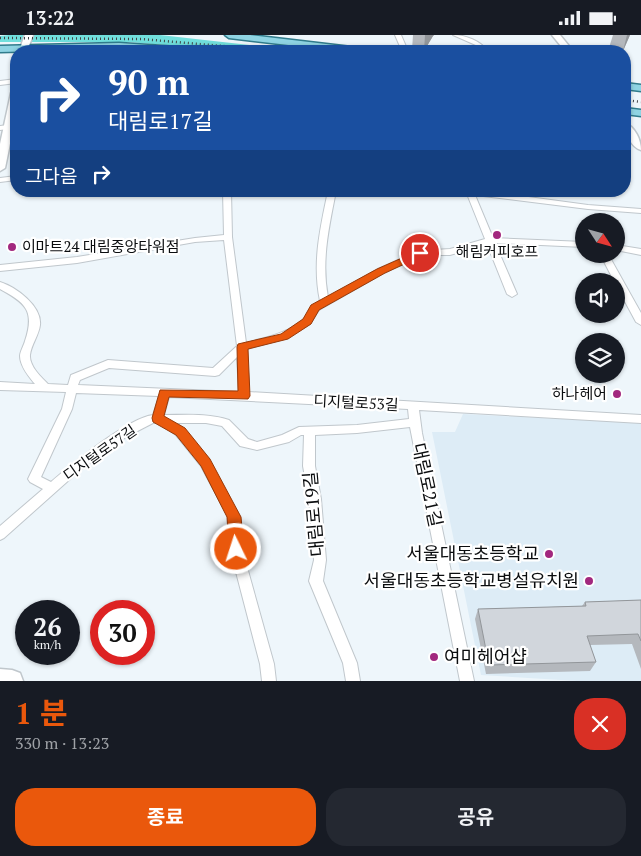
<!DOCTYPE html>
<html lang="ko">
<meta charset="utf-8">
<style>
body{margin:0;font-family:"PT Serif","Noto Sans KR",serif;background:#242831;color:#f1f3f6;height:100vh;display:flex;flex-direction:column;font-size:19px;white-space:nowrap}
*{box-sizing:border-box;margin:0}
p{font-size:16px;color:#9ea1a6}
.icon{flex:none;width:28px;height:28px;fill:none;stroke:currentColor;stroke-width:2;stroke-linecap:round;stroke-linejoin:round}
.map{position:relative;height:646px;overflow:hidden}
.details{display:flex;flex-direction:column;background:#171b24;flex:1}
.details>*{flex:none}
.guide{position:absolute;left:10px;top:10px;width:621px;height:152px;border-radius:20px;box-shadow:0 1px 4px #0004;background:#1a4fa0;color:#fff;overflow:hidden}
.needle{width:32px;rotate:126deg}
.buttons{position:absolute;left:575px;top:178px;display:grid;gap:10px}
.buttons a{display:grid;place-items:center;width:50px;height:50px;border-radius:50%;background:#171b24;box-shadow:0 1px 4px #0004;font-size:25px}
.speed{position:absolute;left:15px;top:565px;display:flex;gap:10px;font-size:25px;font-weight:700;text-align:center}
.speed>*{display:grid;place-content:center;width:65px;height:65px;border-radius:50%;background:#171b24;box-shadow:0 1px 4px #0004;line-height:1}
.speed small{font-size:12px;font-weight:400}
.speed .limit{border:8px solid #d22;background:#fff;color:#111}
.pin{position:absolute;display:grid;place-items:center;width:42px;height:42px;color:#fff;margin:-21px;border:2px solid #fff;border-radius:50%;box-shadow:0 1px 5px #0007}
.me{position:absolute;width:55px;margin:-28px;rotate:356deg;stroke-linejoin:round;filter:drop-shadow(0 0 4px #0008)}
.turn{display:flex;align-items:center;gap:18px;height:105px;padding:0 15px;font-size:22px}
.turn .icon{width:65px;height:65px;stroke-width:2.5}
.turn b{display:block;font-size:35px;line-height:42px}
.then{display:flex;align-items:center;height:48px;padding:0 15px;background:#0003;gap:10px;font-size:19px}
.round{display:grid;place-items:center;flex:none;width:52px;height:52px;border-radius:20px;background:#242831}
.headline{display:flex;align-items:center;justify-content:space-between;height:85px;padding:0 15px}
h1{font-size:30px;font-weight:700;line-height:38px;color:#ea580c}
.cta{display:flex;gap:10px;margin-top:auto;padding:10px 15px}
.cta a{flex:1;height:58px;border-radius:20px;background:#ea580c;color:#fff;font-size:20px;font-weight:700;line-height:58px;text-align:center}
.cta a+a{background:#242831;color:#f1f3f6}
.status{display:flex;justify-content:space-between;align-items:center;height:35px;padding:0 25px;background:#171b24;direction:ltr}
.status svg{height:14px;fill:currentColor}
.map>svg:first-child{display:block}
.built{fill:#ddecf6}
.water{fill:#71dfdc}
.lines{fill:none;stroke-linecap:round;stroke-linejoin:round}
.street-casing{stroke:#c0c7cc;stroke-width:2}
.secondary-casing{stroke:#c0c7cc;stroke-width:3}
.primary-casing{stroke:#317c8c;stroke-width:3}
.street{fill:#fff;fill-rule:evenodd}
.secondary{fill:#fff;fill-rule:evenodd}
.primary{fill:#8fd4e3;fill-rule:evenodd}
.rail{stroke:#424548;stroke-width:2.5;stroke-dasharray:1 3;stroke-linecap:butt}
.wall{fill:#b4b8bd}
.shaded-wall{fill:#92969a}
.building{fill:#d1d6dc;stroke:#92969a}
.route{fill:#ea580c;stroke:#983908}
.poi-dot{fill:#a2287e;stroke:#fff;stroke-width:2}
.labels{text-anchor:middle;stroke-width:4.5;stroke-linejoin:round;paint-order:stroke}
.poi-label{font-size:15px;fill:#0b0d0f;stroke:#fff;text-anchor:start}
.street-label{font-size:15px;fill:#0b0d0f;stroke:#fff}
.near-street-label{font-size:18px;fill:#0b0d0f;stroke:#fff}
.near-poi-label{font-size:18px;fill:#0b0d0f;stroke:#fff;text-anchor:end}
</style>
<div class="status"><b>13:22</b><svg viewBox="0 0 49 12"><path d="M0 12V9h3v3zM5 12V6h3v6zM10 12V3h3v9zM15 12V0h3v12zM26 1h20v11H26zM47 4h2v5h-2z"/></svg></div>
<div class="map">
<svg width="641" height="646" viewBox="0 0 641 646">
<rect width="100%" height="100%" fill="#eef6fb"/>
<path class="built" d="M463,379l178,9v258h-64l-96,-6 -49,-243h23z"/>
<path class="water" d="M9,0h151l144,16h-68l-107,-9h-129v-6z"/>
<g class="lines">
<g class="street-casing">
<path id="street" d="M395,0h6l7,16h-6z
M453,0c13,0 27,6 35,16h-6l-4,-5z
M67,14h25l3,2h-31z
M16,44v4l-16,2v-4z
M16,89v4l-16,2v-4z
M16,141v4l-16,2v-4z
M223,156h8l1,46 14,106c20,-6 39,-9 56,-22 8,-7 6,-13 18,-20 -8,-38 0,-72 8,-110h8c-7,36 -15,70 -8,106l50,-28 40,-18 32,-2 35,-10 -18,-45 -7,-3h24l104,14 53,4v4l-53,-4 -113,-14 18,43 91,4v5l-89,-4 22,51 -5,3 -5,-3 -20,-50 -37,11h-28l-38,18 -65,37 -9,14 -23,14 -40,11 2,43 392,23v8l-222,-13 3,23 52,248h-14l-50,-254 -53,6 -42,2v31l6,33 5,61 -3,21 34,82 3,18h-14l-3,-18 -34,-82 5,-21 -5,-61 -6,-33 1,-31h-3l-12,7 -32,8 -17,-4 -18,-20 -16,-3h-31l9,6 25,31 31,57 2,32 32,115 2,17h-14l-2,-17 -30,-115 -2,-32 -27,-51 -25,-31 -18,-12h-5l-27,14 -48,35 -74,66 -4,2v-14l43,-37 -13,-7 -2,-3 34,-70 4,-17 -66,-2v-8l35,2c-6,-7 -15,-18 -15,-28 0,-4 4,-11 5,-15 10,-30 1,-38 -25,-52v-7c16,5 42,24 40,43 -1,10 -9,20 -10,30 -1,11 11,22 18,29l20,1 3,-10 37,-15 105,8 24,-22 -13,-106 -29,2 -118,21 -77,8v-6l77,-8 118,-19 29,-3zM237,322l2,35 -161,-7 2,-5 29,-12 106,8 4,-1zM76,358l83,3 -6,19c-25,3 -81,49 -102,67l-10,-5 31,-68zM169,362l239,12 1,10 -52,6 -58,2 -17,8 -25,7 -9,-3 -19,-19c-21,-7 -43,-5 -65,-5z
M616,210l25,4v6l-25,-5z
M600,219h8l33,59v12l-5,-3 -20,-37v-4h-2z"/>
</g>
<g class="secondary-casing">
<path id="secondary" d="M25,0h8l-6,16h-8z
M552,0h8l13,16h-8z
M16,55v24l-11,54 -5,3v-27l11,-51z
M625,88c10,4 16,17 16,27 -10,-3 -16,-17 -16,-27z
M0,634l12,1 8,3 3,8h-23z"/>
</g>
<g class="primary-casing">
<path id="primary" d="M225,0h25l110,13 4,3h-24l-111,-13z
M119,8l72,5 4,3 -76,-2 -119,3v-6z
M625,48l16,2v6l-16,-2z
M625,73l16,2v6l-16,-2z"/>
</g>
<use href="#street" class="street"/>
<use href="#secondary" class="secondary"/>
<use href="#primary" class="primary"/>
<path class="rail" d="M0,3l141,1 140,12
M625,65l16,2"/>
</g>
<path class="wall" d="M413,0h21l-1,1 -9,15 -12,-1z
M613,0h17l-7,16h-15z
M641,565v69l-9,-25 -42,1 6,17 -6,9 -104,3 -11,-55 3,-10 104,-3 3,-4z"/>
<path class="shaded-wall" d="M425,0h9l-1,1 -9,15z
M627,0h3l-7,16z"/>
<path class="building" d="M641,565v41l-3,-7 -51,2 9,26 -107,3 -11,-56 108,-3 -1,-4z"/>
<path class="route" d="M420,215l5,3 -1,2 -39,18 -66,37 -8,14 -23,15 -40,10 2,47 -2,3 -79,-2 -5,19 21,12 25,31 31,58 3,32 -2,5 -6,1 -5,-1 -2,-5 -2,-32 -26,-51 -25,-31 -23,-13 -1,-4 8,-28 78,1 -1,-44 1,-3 43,-10 22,-15 8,-14 66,-36z"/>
<g class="poi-dot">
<circle cx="497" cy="200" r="5"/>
<circle cx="12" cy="212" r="5"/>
<circle cx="617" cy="359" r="5"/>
<circle cx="549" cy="519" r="5"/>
<circle cx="589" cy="546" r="5"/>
<circle cx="434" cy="622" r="5"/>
</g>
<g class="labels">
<g class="poi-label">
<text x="22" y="217">이마트24 대림중앙타워점</text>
<text x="497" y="222" text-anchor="middle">해림커피호프</text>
<text x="607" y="364" text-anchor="end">하나헤어</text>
</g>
<g class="street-label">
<text transform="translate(356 368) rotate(3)" y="5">디지털로53길</text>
<text transform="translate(100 418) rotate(-35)" y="5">디지털로57길</text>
</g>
<g class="near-street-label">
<text transform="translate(427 450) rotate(78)" y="6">대림로21길</text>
<text transform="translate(314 479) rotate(-95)" y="6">대림로19길</text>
</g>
<g class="near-poi-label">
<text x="539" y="525">서울대동초등학교</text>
<text x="579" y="552">서울대동초등학교병설유치원</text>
<text x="444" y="628" text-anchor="start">여미헤어샵</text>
</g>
</g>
</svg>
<div class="buttons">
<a><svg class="needle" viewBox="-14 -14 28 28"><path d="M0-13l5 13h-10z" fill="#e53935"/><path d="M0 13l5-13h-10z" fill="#9ea1a6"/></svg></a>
<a><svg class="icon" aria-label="sound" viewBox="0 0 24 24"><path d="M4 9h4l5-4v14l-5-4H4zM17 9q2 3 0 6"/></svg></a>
<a><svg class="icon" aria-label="layers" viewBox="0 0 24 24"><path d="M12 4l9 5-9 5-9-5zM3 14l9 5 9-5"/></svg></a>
</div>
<div class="speed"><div>26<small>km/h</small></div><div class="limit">30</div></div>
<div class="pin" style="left:420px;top:218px;background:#d93025"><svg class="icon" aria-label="arrive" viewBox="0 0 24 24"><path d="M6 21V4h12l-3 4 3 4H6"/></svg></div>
<svg class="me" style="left:236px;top:514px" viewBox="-20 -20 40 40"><circle r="17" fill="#ea580c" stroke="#fff" stroke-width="3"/><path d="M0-11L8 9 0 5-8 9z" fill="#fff"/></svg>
<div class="guide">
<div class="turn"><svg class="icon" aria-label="right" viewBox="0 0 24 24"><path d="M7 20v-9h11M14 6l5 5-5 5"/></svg><div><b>90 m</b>대림로17길</div></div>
<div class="then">그다음<svg class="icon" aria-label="right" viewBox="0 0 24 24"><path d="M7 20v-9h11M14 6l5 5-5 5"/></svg></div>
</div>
</div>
<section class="details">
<div class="headline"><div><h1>1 분</h1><p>330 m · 13:23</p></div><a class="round" style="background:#d93025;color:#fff"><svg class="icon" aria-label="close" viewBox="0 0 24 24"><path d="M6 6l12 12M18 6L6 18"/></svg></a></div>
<div class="cta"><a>종료</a><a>공유</a></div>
</section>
